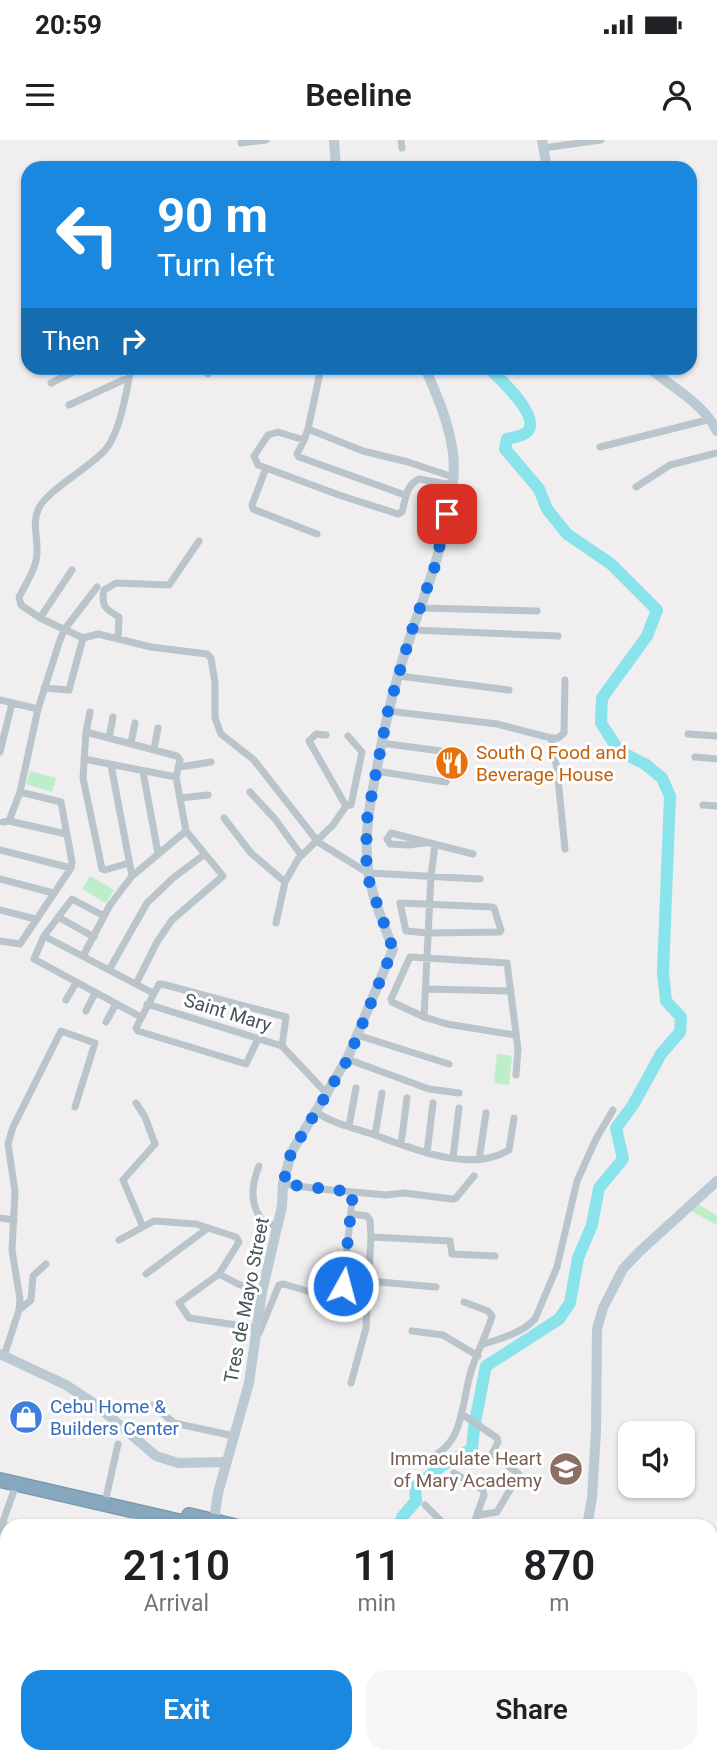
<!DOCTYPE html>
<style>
body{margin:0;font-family:Roboto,sans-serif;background:#f6f6f6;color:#202124;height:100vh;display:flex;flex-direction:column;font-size:26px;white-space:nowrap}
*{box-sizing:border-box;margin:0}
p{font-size:23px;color:#757577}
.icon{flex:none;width:38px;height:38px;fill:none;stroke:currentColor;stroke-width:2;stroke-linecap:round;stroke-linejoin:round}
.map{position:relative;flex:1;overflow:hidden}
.sheet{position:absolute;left:0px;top:1379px;width:718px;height:245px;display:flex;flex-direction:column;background:#fff;border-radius:21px 21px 0 0;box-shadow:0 2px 5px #0004}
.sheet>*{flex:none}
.guide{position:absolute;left:21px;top:21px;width:676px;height:214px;border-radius:21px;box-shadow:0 2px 5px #0004;background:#1a88de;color:#fff;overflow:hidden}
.fabs{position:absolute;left:618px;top:1281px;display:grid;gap:14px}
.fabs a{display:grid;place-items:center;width:77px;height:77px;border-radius:14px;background:#fff;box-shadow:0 2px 5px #0004;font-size:35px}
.pin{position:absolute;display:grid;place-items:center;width:60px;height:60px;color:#fff;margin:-30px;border-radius:14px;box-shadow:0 4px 10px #0006}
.me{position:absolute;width:77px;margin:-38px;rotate:7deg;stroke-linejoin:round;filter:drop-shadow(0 0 5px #0008)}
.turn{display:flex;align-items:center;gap:24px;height:147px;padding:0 21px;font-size:32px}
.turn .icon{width:91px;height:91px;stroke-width:2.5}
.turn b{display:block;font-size:49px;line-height:60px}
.then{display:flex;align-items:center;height:66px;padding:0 21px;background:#0003;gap:14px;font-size:26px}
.eta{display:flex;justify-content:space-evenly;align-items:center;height:119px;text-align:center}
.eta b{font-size:42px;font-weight:600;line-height:49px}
.button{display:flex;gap:14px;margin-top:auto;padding:14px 21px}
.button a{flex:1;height:80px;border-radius:21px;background:#1a88de;color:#fff;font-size:28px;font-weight:600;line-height:80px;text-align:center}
.button a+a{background:#f6f6f6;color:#202124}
.status{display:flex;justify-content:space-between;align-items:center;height:49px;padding:0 35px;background:#fff;direction:ltr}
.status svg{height:19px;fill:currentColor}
header{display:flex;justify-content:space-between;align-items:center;height:91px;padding:0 21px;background:#fff;font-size:32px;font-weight:600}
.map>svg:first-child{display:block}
.green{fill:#bceec9}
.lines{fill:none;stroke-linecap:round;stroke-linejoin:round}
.river{stroke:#89e3eb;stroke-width:12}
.highway-casing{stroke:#7192a8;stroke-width:16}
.street{stroke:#b9c4cb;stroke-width:7}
.secondary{stroke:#bbc9d2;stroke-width:10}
.highway{stroke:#86a7bd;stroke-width:14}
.route{stroke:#1a73e8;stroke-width:12;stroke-dasharray:0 21.6}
.labels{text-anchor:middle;stroke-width:6;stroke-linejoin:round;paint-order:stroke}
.food-label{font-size:19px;fill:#c56008;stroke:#fff;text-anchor:start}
.street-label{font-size:19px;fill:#46545b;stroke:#fff}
.shop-label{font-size:19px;fill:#366cbe;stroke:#fff;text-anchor:start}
.education-label{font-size:19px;fill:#785e54;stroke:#fff;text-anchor:end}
</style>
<div class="status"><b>20:59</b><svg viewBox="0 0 49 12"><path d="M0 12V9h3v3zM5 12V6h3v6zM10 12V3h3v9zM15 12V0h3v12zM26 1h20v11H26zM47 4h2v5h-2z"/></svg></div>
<header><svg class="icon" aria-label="menu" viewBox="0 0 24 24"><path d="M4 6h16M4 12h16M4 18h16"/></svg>Beeline<svg class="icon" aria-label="person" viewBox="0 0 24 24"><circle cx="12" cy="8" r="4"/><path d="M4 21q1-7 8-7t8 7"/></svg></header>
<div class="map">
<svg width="717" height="1624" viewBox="0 0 717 1624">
<rect width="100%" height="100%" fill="#f0eeee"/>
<path class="green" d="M30,631l26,7 -4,14 -26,-8z
M90,736l24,14 -8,13 -24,-14z
M497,914l15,2 -3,29 -15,-2z
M698,1064l19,12v9l-26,-14z
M5,1381l21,5h-19v72l-7,-5v-59z"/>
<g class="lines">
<path class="river" d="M398,1386l5,-10 13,-15 -1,-14 28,-22 29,-16 2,-22 12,-61 73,-47 11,-16 8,-45 14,-33 7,-37 24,-29 -7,-31 17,-23 28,-51 19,-22 1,-15 -15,-16 -3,-29 7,-176 -8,-18 -17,-14 -26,-13 -18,-28 1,-25 45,-62 10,-26 -46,-46 -44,-30 -20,-25 -8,-20 -34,-40 2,-10c6,-2 16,-2 21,-8 12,-16 -29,-53 -39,-63
M151,1624l2,-7"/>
<g class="highway-casing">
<path id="highway" d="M0,1340l200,46
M189,1375l46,11
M710,1512l7,2"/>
</g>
<path class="street" d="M401,0l1,8
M241,3l25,-3
M543,8l58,-8
M131,228c-4,22 -11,64 -25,81 -15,18 -62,43 -68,61 -6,14 0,28 -1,42 0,16 -11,31 -18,45l2,8 19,13 43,20 15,-4 53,13 56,7 4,4 4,25v35l6,16 33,26 64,82 50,31 112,6
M321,228l-13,61 -4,11 -26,-8 -10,3 -14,21 4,9 81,30 59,19 4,-2c4,-13 3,-26 17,-33l34,6
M208,234l2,-6
M51,243l30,-15
M69,265l54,-25 6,-1
M308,289l55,22 45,11 45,15
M304,300l-7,14 2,3 106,38
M600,307l111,-28
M266,328l-14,37 1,4 64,25
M636,347l34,-22 47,-12
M420,468l117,3
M40,478l32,-48
M412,490l146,6
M118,498l1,-21c-14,-8 -18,-11 -15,-27l12,-7 53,2 30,-44
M399,536l110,14
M44,548l25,2 14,-52
M0,560l38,9
M388,571l109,13 54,14h7l6,-5 1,-53
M90,572l-4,20 -3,46 19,91 3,1 24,-7
M86,592l91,24 3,4 -4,17 10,54 37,45 -51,44 -15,22 -21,42
M688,594l29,2
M326,595l-10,-1 -7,7 37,65
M109,598l4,-21
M551,598l6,31 8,80
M131,603l4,-20
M381,603l60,8
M154,609l4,-21
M0,612l12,-49
M695,617l22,2
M84,619l92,18
M111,625l21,111
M180,627l31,-5
M376,631l70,11
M143,632l15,81
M250,652l25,27 26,36
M180,658l28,-3
M703,665l14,1
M224,678l27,35 34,29
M9,681l11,-29 18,-83 21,-66 5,-13 33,-43
M3,682l6,-1 57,13
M424,703l-16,2 -18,-1 -3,-5 4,-6 82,21
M0,710l71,18
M0,739l53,14
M400,763l92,4 2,1 7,22 -1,2 -72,1 -22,-2z
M0,770l35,9
M104,776l-32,-17 -28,37 -10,23 107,58
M58,777l36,20
M276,783l9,-41 13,-23 35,-34 13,-19 5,-1 11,-53 -14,-16
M44,796l109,57
M0,801l20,3 51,-76 1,-6 -11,-60 -41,-10
M83,816l27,-51 22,-29 54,-45
M109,830l38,-67 26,-25 32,-24
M425,849l86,2
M66,860l10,-17
M147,864l135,42 46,49
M86,871l9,-18
M424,877l7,-141 4,-31
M106,882l10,-18
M357,895l92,29
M515,895l-68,-11 -23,-7 -32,-15 -1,-3 19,-42 97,6 11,86 -2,26
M259,897l-13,27 -108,-33 -2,-3 23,-44h3l124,33 -4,29
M347,919l82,30 30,4
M136,963l9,14 10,27 -32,36 20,47
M316,972c16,11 37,16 56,22 39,14 98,40 137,16l5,-32
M349,986l7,-38
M375,995l7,-42
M401,1004l6,-46
M427,1013l6,-50
M453,1018l6,-50
M479,1020l7,-47
M259,1026c-8,20 -10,40 5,56l13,4
M283,1044l37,5 66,6 18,-2 48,6 4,-1 18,-22
M0,1078l14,2
M371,1097l79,4 2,13 43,2
M119,1100l35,-19 42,3 40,13 3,5 -20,32 -40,29 10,15 68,10
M146,1134l62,-46
M219,1134l19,10 24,8
M368,1141l68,6
M19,1170l12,-10 2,-24 13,-12
M412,1191l31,4 35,21
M259,1193l20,-48 5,-1 33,10 26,-8 10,-94
M484,1204c18,-6 38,-11 51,-25l22,-52 20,-86 19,-42 17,-29
M4,1216l15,-46 1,-11 -8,-49 3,-59 -7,-47 5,-17 48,-96 34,12 -20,64
M351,1243l15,-55 5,-91 -1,-17 -3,-4 -15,-2
M153,1265l21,18 60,13
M462,1274l35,24 1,4 -6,12 27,20 -22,38 -19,3
M428,1318c38,-13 33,-59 44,-90 6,-18 15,-34 20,-52l-4,-5 -24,-9
M454,1333l29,17 1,5 -11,31
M106,1358l12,-54
M425,1365l21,21
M135,1386v-15
M0,1390l16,-45
M710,1405h7
M0,1537l7,12
M134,1617l1,7
M253,1617l4,7
M471,1617l31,7
M86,1624l3,-7
M652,1624l1,-7"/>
<path class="secondary" d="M334,0l2,28
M542,0l5,28
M649,228c24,20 54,35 68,63
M0,1214l66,31 29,19 61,52 22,7 48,-1
M213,1386l5,-33 31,-110 13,-91 20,-86 1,-22 8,-31 57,-96 45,-108c-11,-30 -25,-60 -26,-92 -2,-31 4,-59 10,-89 8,-48 20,-94 36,-140 17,-48 46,-123 40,-175 -4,-30 -16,-58 -28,-85
M587,1386l5,-28 4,-67 1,-102 6,-21 20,-39 16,-17 78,-71
M531,1624l2,-7"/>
<use href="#highway" class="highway"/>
</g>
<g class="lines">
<path class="route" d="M343,1146l10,-94 -70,-8 8,-31 57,-94 45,-110 -24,-68 -3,-24 1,-38 21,-108 24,-81 23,-64 12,-52"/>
</g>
<defs>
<g id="restaurant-disc" transform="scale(1.75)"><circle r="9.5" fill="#e8710a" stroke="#fff"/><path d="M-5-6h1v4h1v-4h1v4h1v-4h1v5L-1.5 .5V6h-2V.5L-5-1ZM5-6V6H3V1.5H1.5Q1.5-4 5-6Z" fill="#fff"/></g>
<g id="shop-disc" transform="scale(1.75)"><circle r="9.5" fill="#3f7fe0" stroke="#fff"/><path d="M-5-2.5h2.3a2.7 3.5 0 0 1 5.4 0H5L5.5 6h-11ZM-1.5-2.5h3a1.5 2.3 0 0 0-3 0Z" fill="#fff"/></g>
<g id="school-disc" transform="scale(1.75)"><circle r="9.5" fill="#8d6e63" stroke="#fff"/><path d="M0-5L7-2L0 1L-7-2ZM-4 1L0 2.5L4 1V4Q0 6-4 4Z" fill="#fff"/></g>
</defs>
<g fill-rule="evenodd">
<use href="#restaurant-disc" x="452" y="623"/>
<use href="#shop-disc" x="26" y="1277"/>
<use href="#school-disc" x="566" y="1329"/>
</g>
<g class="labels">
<g class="food-label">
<text x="476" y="619">South Q Food and<tspan x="476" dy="22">Beverage House</tspan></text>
</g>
<g class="street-label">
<text transform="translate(228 872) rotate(17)" y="7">Saint Mary</text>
<text transform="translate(246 1160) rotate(-79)" y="7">Tres de Mayo Street</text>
</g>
<g class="shop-label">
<text x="50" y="1273">Cebu Home &amp;<tspan x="50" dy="22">Builders Center</tspan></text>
</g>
<g class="education-label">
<text x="542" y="1325">Immaculate Heart<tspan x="542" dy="22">of Mary Academy</tspan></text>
</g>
</g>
</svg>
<div class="fabs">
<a><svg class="icon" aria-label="sound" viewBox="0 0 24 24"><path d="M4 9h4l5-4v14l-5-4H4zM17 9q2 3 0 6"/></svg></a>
</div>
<div class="pin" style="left:447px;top:374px;background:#d93025"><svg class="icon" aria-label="arrive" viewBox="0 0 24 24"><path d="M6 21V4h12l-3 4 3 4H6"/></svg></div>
<svg class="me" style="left:343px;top:1146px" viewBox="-20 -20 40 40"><circle r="17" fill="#1a73e8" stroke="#fff" stroke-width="3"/><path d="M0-11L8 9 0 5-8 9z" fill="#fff"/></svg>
<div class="guide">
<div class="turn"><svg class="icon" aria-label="left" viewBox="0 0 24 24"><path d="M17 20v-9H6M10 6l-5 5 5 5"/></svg><div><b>90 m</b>Turn left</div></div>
<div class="then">Then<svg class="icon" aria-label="right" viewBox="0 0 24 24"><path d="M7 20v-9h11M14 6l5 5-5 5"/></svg></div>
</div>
<section class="sheet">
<div class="eta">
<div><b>21:10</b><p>Arrival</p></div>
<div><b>11</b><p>min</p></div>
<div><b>870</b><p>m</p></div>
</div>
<div class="button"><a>Exit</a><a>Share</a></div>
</section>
</div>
